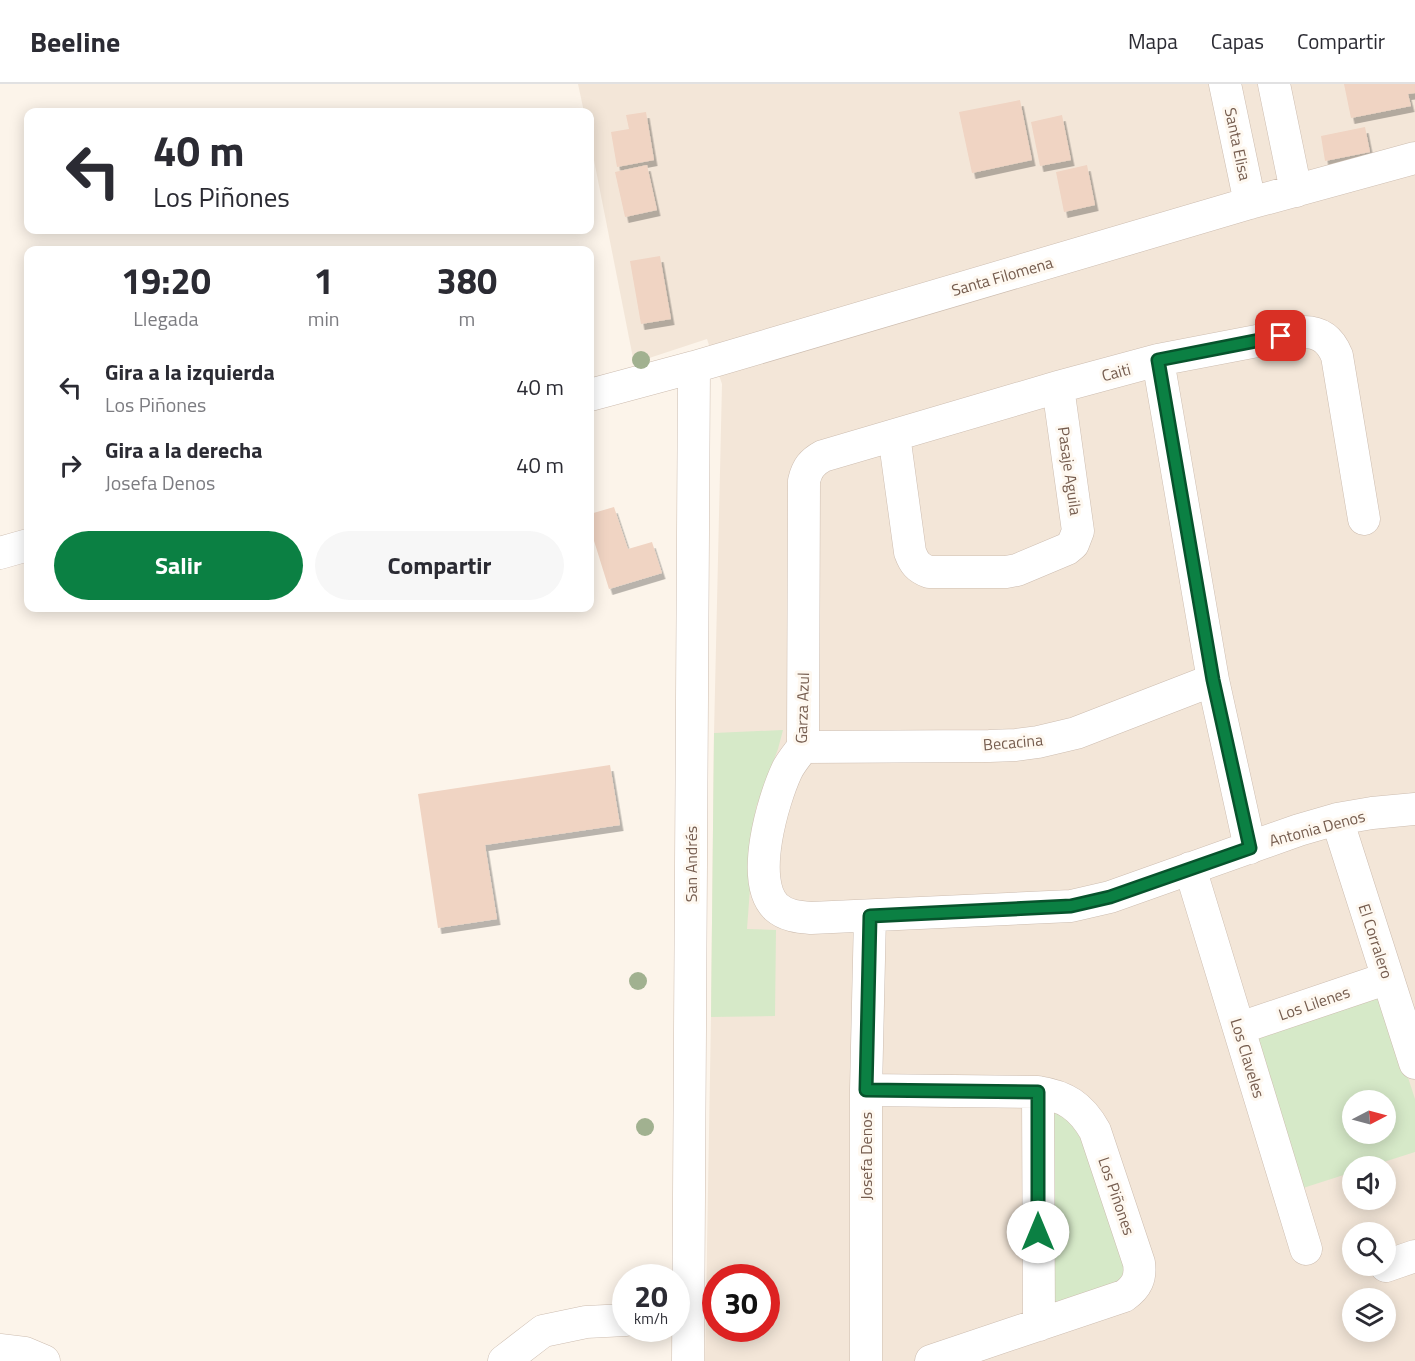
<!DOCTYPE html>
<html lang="es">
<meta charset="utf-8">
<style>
body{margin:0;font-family:"Titillium Web",sans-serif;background:#f7f7f7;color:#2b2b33;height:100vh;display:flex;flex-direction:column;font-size:22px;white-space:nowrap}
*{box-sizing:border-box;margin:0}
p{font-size:20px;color:#7c7c81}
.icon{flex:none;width:33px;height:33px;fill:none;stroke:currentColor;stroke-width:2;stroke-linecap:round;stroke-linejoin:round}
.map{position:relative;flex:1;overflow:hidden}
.side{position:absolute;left:24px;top:162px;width:570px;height:366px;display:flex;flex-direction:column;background:#fff;border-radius:12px;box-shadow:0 3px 15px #0003}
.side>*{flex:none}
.guide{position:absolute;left:24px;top:24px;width:570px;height:126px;border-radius:12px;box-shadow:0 3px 15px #0003;background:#fff;color:#2b2b33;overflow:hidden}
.needle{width:39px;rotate:84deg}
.fabs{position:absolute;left:1342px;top:1006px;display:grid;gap:12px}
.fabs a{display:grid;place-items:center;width:54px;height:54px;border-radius:50%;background:#fff;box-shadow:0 3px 15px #0003;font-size:30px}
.speed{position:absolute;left:612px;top:1180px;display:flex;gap:12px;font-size:30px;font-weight:700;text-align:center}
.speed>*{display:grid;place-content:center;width:78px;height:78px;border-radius:50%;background:#fff;box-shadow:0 3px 15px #0003;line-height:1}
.speed small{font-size:15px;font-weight:400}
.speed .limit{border:9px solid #d22;background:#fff;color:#111}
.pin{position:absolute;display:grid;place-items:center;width:51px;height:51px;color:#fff;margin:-26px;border-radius:12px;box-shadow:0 3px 9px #0006}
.me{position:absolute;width:66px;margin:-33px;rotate:0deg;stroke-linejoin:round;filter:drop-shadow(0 0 4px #0008)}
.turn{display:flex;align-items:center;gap:21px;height:126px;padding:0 30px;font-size:27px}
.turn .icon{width:78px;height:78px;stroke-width:2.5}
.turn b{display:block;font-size:42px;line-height:51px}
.eta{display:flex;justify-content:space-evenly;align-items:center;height:102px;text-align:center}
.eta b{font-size:36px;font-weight:700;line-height:42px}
.cta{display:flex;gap:12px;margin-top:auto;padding:12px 30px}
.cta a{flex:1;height:69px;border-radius:36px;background:#0b8043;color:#fff;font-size:24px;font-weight:700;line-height:69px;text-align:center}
.cta a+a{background:#f7f7f7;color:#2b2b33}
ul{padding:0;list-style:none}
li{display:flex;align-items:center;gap:18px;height:78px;padding:0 30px}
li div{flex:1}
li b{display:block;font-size:22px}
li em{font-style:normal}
header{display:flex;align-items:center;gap:36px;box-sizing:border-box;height:84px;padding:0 30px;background:#fff;border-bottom:2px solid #e1e1e2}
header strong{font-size:28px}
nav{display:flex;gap:33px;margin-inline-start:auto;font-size:21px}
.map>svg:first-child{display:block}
.residential{fill:#f3e6d8;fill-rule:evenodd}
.green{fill:#d6e9c8;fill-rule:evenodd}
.building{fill:#f0d4c3;filter:url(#shadow)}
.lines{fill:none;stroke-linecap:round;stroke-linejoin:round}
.minor-casing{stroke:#cdbdb0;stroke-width:33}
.minor{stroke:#fff;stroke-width:32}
.tree{fill:#a1b190}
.route-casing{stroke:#07532c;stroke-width:15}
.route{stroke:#0b8043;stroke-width:10}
.labels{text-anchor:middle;stroke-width:6;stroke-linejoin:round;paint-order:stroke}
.street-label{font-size:16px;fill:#755c4e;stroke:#fef8f0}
</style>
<header>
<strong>Beeline</strong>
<nav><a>Mapa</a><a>Capas</a><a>Compartir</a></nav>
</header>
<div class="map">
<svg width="1415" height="1277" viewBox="0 0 1415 1277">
<defs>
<filter id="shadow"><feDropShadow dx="3.5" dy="6" stdDeviation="0" flood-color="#0004"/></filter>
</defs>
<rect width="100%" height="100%" fill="#fcf4ea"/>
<path class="residential" d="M578,0h837v1277h-710l6,-344 3,-284 8,-349 -15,-45 -73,24 -44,-223v-28h-6zM1353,1017h33v33h-33zM1353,1083h33v33h-33zM1353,1149h33v33h-33zM716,1194h50v51h-50zM1353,1215h33v33h-33z"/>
<path class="green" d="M783,646l-5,19 -22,58 -9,122 29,1 -1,86 -64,1 3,-284z
M1380,907l35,108v53l-47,15h-15v5l-53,17 -50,-156zM1353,1017h33v33h-33z
M1053,1017l23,13 55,165 -80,30z"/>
<path class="building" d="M1344,0h71v9l-7,1 3,12 -60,12z
M1020,16l12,60 -60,13 -13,-61z
M646,28l8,48 -37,7 -6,-35 18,-3 -3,-14z
M1062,31l9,45 -31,6 -9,-44z
M1365,43l5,25 -45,9 -4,-25z
M647,81l10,45 -32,7 -10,-45z
M1087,81l8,40 -31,7 -8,-40z
M660,172l11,63 -30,5 -11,-63z
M614,423l14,42 24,-7 10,31 -53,16 -19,-61v-14z
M610,681l10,60 -135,20 12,74 -59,9 -20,-134z"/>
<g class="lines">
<g class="minor-casing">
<path id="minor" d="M1225,0l25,119
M1274,0l22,107
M1158,276l55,320 37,168
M590,311l104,-28 556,-164 165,-45
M894,351l16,117c4,11 8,16 19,20h77l11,-2 50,-21 6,-5 5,-13 -20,-144
M1364,435l-27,-163c-6,-15 -16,-24 -33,-24l-146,28 -100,27 -235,69c-11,6 -16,12 -19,25l-1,266c-5,7 -12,15 -16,23 -14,30 -38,111 -11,137 10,9 23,10 35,11l260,-12 39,-9 189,-67 38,-11 35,-6 43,-4
M0,469l28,-8
M803,663l186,-1 27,-1 22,-3 38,-9 137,-53
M1337,735l78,244
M1190,784l116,381
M1240,944l148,-50
M866,1006l172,2c27,4 43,14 57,39l44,132c2,15 -2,24 -15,33l-193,65
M1038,1008l1,233
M1386,1182l29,-10
M0,1266l25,3 19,8
M504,1277l39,-30 43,-9 40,-2
M688,1277l6,-994
M866,1277v-271l4,-174"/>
</g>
<use href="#minor" class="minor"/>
</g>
<g class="tree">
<circle cx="641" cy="276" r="9"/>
<circle cx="638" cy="897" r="9"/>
<circle cx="645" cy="1043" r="9"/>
</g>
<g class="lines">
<g class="route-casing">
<path id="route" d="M1038,1148v-140l-172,-2 4,-174 201,-10 39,-9 140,-49 -37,-168 -55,-320 123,-24"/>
</g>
<use href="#route" class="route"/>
</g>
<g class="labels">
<g class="street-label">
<text transform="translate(1238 60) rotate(78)" y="6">Santa Elisa</text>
<text transform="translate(1002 192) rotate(-16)" y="6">Santa Filomena</text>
<text transform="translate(1116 288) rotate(-15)" y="6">Caiti</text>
<text transform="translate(1070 387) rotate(82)" y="6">Pasaje Aguila</text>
<text transform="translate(802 624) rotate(-88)" y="6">Garza Azul</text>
<text transform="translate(1013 658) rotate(-5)" y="6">Becacina</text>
<text transform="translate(1317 744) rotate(-15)" y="6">Antonia Denos</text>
<text transform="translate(691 780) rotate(-90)" y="6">San Andrés</text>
<text transform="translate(1376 857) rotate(72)" y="6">El Corralero</text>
<text transform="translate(1314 919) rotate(-19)" y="6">Los Lilenes</text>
<text transform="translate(1248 974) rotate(73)" y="6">Los Claveles</text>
<text transform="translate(866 1072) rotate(-90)" y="6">Josefa Denos</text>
<text transform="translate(1117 1112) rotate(71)" y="6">Los Piñones</text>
</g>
</g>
</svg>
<div class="fabs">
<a><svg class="needle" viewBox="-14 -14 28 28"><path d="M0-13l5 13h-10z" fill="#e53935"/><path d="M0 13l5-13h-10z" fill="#7c7c81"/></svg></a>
<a><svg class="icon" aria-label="sound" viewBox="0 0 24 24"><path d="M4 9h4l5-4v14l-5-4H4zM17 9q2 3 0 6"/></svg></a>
<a><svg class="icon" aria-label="search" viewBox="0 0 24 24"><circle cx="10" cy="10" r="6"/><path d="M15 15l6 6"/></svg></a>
<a><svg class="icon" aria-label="layers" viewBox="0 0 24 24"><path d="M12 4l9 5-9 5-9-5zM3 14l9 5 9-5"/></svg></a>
</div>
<div class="speed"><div>20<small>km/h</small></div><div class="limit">30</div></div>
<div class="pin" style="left:1281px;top:252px;background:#d93025"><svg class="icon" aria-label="arrive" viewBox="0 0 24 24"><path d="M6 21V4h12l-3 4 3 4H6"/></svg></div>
<svg class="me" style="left:1038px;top:1148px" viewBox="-20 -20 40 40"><circle r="19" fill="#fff"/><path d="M0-13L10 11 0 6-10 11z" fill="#0b8043"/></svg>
<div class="guide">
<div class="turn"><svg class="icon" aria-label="left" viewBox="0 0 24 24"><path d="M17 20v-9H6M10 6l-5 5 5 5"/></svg><div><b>40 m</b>Los Piñones</div></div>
</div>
<section class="side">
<div class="eta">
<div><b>19:20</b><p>Llegada</p></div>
<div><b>1</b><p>min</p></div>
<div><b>380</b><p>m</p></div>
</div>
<ul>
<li><svg class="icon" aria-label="left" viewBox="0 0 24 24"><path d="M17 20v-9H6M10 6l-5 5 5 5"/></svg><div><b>Gira a la izquierda</b><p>Los Piñones</p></div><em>40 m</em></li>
<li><svg class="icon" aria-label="right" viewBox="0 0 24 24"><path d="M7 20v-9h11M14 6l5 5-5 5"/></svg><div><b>Gira a la derecha</b><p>Josefa Denos</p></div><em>40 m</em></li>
</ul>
<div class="cta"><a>Salir</a><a>Compartir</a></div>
</section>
</div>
